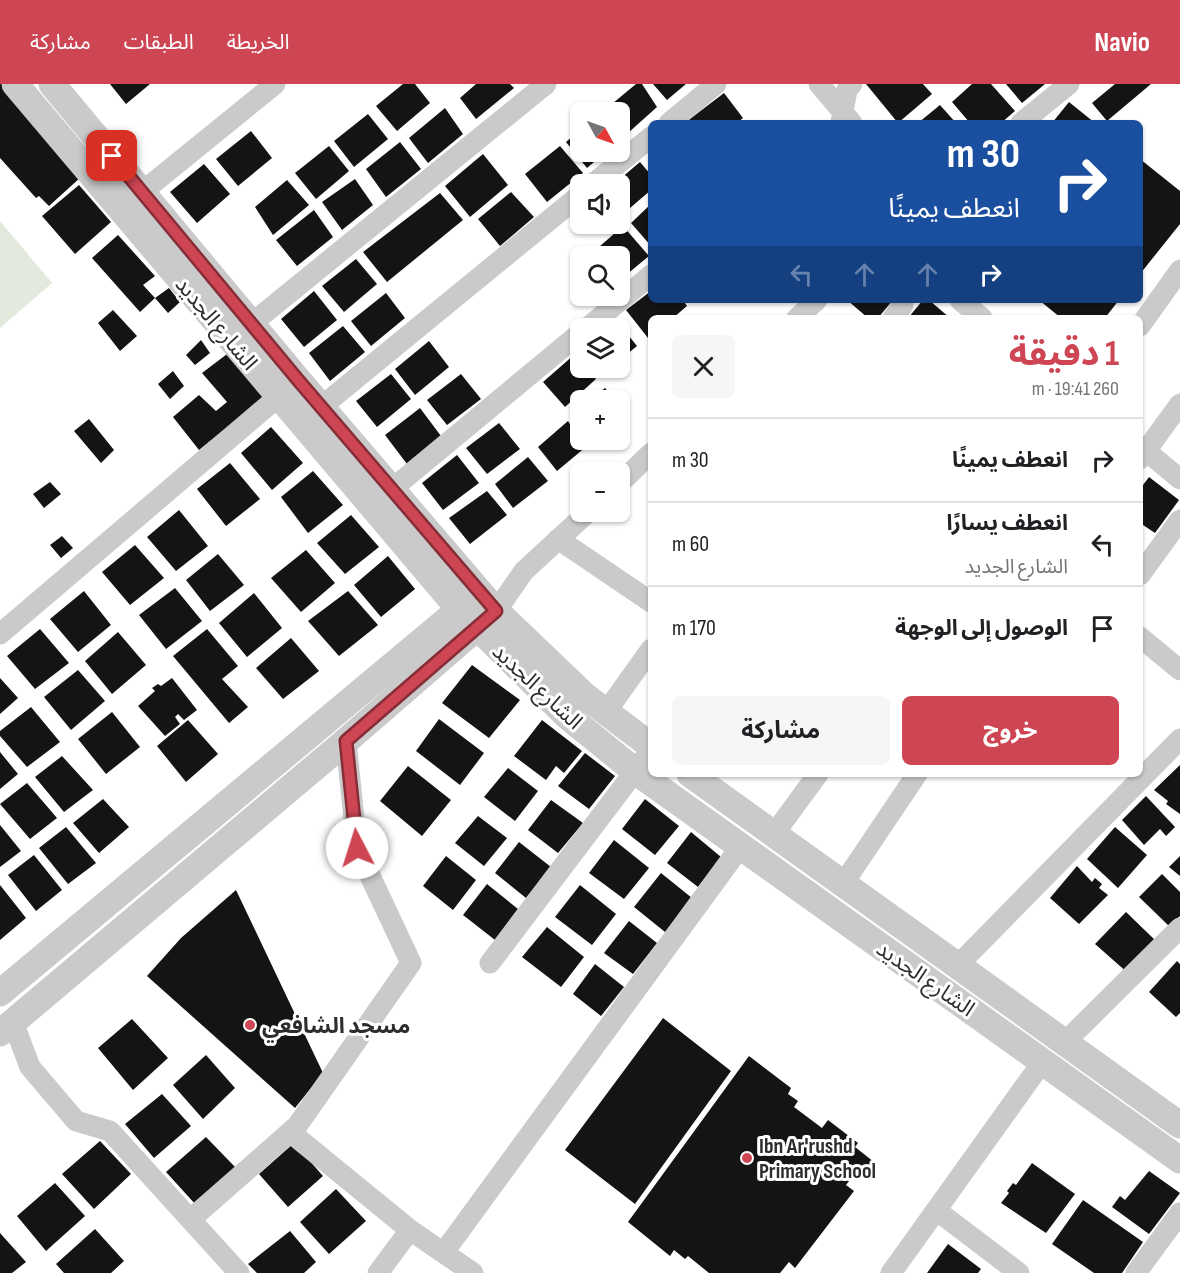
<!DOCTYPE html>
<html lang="ar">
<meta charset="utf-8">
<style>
body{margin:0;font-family:"Sofia Sans Condensed","Noto Sans Arabic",sans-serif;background:#f6f6f6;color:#202124;direction:rtl;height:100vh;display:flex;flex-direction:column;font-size:22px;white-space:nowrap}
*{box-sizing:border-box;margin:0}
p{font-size:20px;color:#757577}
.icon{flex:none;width:33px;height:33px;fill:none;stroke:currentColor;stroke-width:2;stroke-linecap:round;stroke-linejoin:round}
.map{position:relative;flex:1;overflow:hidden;direction:ltr}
.drawer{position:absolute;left:648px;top:231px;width:495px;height:462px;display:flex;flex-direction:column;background:#fff;border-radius:9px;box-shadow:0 2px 4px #0004;direction:rtl}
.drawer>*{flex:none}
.banner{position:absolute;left:648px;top:36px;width:495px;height:183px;border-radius:9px;box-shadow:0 2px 4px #0004;direction:rtl;background:#1a4fa0;color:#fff;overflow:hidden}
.needle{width:39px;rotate:130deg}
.tools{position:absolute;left:570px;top:18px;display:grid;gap:12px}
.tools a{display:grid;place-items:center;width:60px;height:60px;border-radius:9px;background:#fff;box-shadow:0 2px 4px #0004;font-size:30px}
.pin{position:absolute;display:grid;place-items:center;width:51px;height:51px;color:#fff;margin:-26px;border-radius:12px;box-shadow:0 3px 9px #0006}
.me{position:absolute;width:66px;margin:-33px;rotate:355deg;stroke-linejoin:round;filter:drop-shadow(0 0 4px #0008)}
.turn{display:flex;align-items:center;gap:21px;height:126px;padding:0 24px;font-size:27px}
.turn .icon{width:78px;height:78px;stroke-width:2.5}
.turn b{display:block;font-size:42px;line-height:51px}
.lanes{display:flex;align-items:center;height:57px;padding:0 24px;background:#0003;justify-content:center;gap:30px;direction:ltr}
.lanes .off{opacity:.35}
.round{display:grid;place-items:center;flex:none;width:63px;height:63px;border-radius:9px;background:#f6f6f6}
.summary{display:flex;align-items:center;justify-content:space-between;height:102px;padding:0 24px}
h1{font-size:36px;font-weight:700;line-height:45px;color:#ce4554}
.primary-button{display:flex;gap:12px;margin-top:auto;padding:12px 24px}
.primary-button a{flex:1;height:69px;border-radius:9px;background:#ce4554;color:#fff;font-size:24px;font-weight:700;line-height:69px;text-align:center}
.primary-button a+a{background:#f6f6f6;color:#202124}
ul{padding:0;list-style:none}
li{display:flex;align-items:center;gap:18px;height:84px;padding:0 24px;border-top:2px solid #e0e0e0}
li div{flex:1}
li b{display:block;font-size:22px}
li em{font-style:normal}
header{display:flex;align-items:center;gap:36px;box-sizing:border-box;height:84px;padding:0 30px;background:#ce4554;color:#fff}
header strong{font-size:28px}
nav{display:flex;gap:33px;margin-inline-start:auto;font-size:21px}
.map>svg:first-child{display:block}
.green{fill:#e3e9dc}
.building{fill:#141414}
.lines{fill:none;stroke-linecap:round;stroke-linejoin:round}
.minor{stroke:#cacaca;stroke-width:21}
.tertiary{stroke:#cacaca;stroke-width:27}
.route-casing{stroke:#862d37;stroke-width:15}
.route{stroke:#ce4554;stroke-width:10}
.poi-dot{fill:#ce4554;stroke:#fff;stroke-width:2}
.labels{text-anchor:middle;stroke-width:6;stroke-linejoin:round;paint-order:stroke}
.street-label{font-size:22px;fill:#2d2d2d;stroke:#fff}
.poi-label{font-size:22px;font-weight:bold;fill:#2d2d2d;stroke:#fff;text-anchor:start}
</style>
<header>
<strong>Navio</strong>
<nav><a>الخريطة</a><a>الطبقات</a><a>مشاركة</a></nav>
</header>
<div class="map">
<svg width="1180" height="1189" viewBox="0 0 1180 1189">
<rect width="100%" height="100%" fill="#fff"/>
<path class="green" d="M0,137l52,62 -52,45z"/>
<path class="building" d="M0,0h2l79,93 -32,29 -10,-10 -3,2 -36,-40z
M110,0h40l-24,20z
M403,0h12l15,19 -33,28 -21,-25z
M476,0h34l4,4 -38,31 -16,-21z
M636,0h6l15,23 -29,26 -8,-10v-11h-9l-4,-4z
M653,0h33l-19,16z
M866,0h57l9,10 -34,29z
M972,0h19l24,27 -14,12h-31l-18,-21z
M1006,0h39l-23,19z
M1115,0h36l-44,37 -15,-18z
M724,9l19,25 -6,5 -51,-1z
M1069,18l26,21h-43z
M940,21l16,18h-38z
M445,24l18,26 -35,29 -19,-25z
M368,30l20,25 -34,28 -20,-26z
M580,46v22h26l-19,16 -21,-26z
M251,47l21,27 -34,28 -22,-27z
M400,58l21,27 -35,28 -20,-28z
M329,62l20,25 -33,28 -21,-26z
M560,62l23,27 -36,29 -22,-28z
M483,70l25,31 -38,32 -25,-31z
M1140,75l40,32v33l-40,50z
M640,78l11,13v15l-28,24 -3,-4v-26h-6z
M204,80l26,30 -33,29 -27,-31z
M355,95l18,26 -31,25 -20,-28z
M287,96l22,25 -36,30 -18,-28z
M79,101l32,37 -36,32 -33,-38z
M511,108l23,25 -34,29 -22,-27z
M440,109l23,27 -76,62 -24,-30z
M651,120v42l-20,-23z
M314,126l19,27 -36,29 -21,-26z
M623,142l26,30 -29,24v-24h-27l-2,-2z
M118,151l37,41 -12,9 12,13 -15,14 -48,-54z
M356,175l21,25 -33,28 -22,-26z
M169,204l11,14 -12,11 -13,-15z
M314,207l23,29 -33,27 -23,-28z
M651,207v9h32l4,6 -14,12h-22v18l-3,2 -22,-28z
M386,209l19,25 -34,28 -20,-25z
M847,216h46l-15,18h-10z
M923,216h6l21,18h-42z
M1039,216h80l-14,18h-44z
M113,226l24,26 -17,15 -22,-28z
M616,236l21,26 -17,14v-32h-14z
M343,242l22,26 -35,29 -21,-28z
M201,256l9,13 -15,12 -9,-10z
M429,257l20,26 -34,28 -20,-26z
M231,267l37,43 -69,56 -26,-33 26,-22 17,16 11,-9 -25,-29z
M575,270l5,6v8h6l10,11 -31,28 -22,-25z
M173,287l11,15 -14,13 -12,-15z
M391,290l20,25 -34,28 -21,-26z
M461,290l20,25 -34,26 -20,-25z
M605,304l10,12h-25z
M420,324l21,28 -34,28 -22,-29z
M89,335l25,31 -13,13 -27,-32z
M568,337l12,19 7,6 -30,25 -19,-24z
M499,339l21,26 -33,25 -21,-26z
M271,343l32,36 -31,27 -31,-37z
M457,371l22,28 -36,27 -21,-27z
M528,373l20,24 -35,27 -18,-24z
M230,379l30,36 -34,27 -29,-37z
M313,387l30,34 -35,28 -27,-36z
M1149,393l30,23 -24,33 -15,-10v-34z
M50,398l11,12 -17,14 -11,-14z
M487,407l20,24 -37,29 -21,-26z
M179,426l29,36 -32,25 -29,-34z
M351,431l28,32 -34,27 -28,-31z
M62,452l11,12 -12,10 -11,-13z
M135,461l29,33 -34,27 -28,-33z
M306,466l29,33 -34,29 -30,-34z
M218,470l26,31 -34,26 -24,-31z
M388,472l27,33 -34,28 -27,-32z
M175,504l27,33 -36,28 -27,-34z
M84,507l27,34 -33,27 -28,-33z
M348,507l30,34 -39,31 -31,-35z
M254,509l28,35 -35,29 -28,-34z
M40,545l29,34 -34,26 -28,-33z
M207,545l31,37 -16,13 26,28 -19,16 -56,-67z
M118,548l28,33 -34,29 -27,-33z
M291,554l28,33 -36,28 -27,-31z
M472,581l48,35 -31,38 -47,-35z
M78,586l27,31 -34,29 -27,-33z
M0,594l18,20 -18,16z
M172,594l25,32 -13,10 -6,-6 -3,3 5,7 -15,12 -27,-30 17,-15 -3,-3 6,-4 3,2z
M31,623l29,35 -33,25 -27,-31v-5z
M112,628l28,35 -34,27 -28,-35z
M439,635l45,34 -24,32 -44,-34z
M188,636l30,34 -32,28 -29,-36z
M542,636l40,31 -18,22 -8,-7 -10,14 -32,-24z
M0,668l18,22 -18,15z
M585,669l30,23 -26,33 -31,-23z
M62,672l31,34 -29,22 -29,-35z
M1180,681v49l-14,-10 2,-3 -14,-11z
M408,682l43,34 -29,36 -42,-35z
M508,684l30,23 -23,30 -31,-24z
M27,699l30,35 -27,21 -30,-35z
M1146,712l29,31 -9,9 -6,-7 -16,16 -22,-25z
M103,715l26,28 -30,26 -26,-30z
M645,715l34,27 -24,29 -33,-26z
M551,716l32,23 -25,30 -30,-23z
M478,732l29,22 -23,28 -29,-23z
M0,741l21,26 -21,16z
M66,743l30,36 -28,21 -29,-36z
M1115,743l32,28 -29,33 -31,-29z
M691,748l30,25 -23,30 -31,-24z
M614,756l35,28 -25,31 -35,-26z
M519,758l32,25 -25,31 -31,-25z
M34,771l28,35 -26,21 -28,-36z
M446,772l30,24 -23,30 -30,-24z
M1180,772v20l-11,-9z
M1077,782l15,16 3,-4 7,6 -3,4 9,7 -29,29 -29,-26z
M661,789l31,25 -27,34 -31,-25z
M1162,790l18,18v24l-11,10 -30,-29z
M487,800l31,25 -23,31 -32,-25z
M0,801l26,33 -26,22z
M580,801l36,29 -24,31 -37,-28z
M236,806l87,183 -28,35 -148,-132 34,-38z
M1126,828l30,29 -27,33 -34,-30z
M629,837l28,22 -24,31 -29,-21z
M547,843l37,30 -23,30 -39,-30z
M1177,877l3,3v49l-4,4 -27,-25z
M595,880l29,23 -23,29 -28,-22z
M663,934l68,53 -96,133 -70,-54z
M132,935l36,39 -35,32 -35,-42z
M206,971l29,33 -32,31 -30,-34z
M749,972l42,32 -3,6 10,7 -4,6 28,21 6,-8 30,23 -3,4 19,15 -10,11 -5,-5 -13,17 8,6 -59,77 -6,-6 -9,11h-71l-21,-17 -3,3 -11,-9 -4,6 -42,-34z
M162,1010l29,32 -37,32 -29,-34z
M206,1053l29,30 -39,38 -30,-33z
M100,1057l31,33 -37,35 -32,-35z
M294,1059l29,33 -35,31 -29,-33z
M1032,1079l43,31 -29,39 -45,-30 8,-10 -2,-2 6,-8 3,2z
M1149,1087l31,22 -31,41 -37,-27 8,-11 5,4z
M55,1099l30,33 -39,35 -29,-35z
M336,1105l30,32 -37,33 -29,-32z
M1083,1116l60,42 -21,31h-28l-42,-29z
M95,1145l29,32 -13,12h-47l-8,-9z
M290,1147l26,31 -12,11h-47l-9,-9z
M0,1149l26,29 -14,11h-12z
M948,1160l33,25 -3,4h-51z"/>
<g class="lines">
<path class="minor" d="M819,0l33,39
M841,38l6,-32 5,-6
M669,39l47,-39
M1021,39l48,-39
M593,100l58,-47
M142,108l133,-108
M960,216l22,18
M797,234l20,-18
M893,234l10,-13
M251,240l295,-240
M1140,242l40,-56
M587,244l64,-53
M321,323l259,-212
M1140,362l40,33
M1140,375l40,-55
M620,399l31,-30
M392,405l188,-156
M558,455l93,63
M1140,491l40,-55
M496,527l28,-40 64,-59
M0,550l291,-248
M1140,553l40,33
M606,628l45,-63
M774,750l44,-60
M843,800l74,-110
M490,879l161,-213
M957,882l223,-227
M13,938l17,45 46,54 34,10 129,142
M1065,958l115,-114
M290,1048l120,98 63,43
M936,1126l83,63
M191,1135l106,-93 114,-163 -54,-115 -11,-107
M444,1168l297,-406
M378,1189l32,-43
M891,1189l152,-212
M1136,1189l44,-60"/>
<path class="tertiary" d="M15,0l445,526 107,106 68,55 545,389
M52,0l246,296 198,231 89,85 66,50
M690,690l490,351
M0,909l472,-394
M0,949l346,-292 144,-125"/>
</g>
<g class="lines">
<g class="route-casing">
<path id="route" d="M112,72l186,224 198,231 -150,130 11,107"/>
</g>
<use href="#route" class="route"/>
</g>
<g class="poi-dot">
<circle cx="250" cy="941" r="6"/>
<circle cx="747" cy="1074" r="6"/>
</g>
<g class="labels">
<g class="street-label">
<text transform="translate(217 239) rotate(50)" y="8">الشارع الجديد</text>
<text transform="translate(538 602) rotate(43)" y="8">الشارع الجديد</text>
<text transform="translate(926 894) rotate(35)" y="8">الشارع الجديد</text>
</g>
<g class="poi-label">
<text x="262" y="949">مسجد الشافعي</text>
<text x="759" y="1069">Ibn Ar'rushd<tspan x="759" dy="25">Primary School</tspan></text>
</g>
</g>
</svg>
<div class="tools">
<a><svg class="needle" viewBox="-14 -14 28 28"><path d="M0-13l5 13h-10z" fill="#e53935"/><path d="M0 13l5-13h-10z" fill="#757577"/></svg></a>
<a><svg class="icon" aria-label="sound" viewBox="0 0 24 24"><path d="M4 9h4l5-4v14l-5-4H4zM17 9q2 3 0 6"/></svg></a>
<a><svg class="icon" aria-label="search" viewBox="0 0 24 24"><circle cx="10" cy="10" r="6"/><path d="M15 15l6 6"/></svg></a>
<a><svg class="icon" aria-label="layers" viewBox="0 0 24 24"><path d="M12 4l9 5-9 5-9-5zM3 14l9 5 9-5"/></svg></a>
<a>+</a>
<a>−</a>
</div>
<div class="pin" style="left:112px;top:72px;background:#d93025"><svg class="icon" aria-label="arrive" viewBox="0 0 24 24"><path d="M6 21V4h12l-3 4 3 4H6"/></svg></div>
<svg class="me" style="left:357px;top:764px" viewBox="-20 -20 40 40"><circle r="19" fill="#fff"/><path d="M0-13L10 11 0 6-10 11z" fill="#ce4554"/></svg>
<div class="banner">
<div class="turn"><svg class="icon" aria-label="right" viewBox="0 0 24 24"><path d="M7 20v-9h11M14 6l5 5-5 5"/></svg><div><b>30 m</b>انعطف يمينًا</div></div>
<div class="lanes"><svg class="icon off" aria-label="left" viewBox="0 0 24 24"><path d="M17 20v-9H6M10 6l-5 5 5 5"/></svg><svg class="icon off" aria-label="ahead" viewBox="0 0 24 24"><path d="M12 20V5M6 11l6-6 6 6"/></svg><svg class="icon off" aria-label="ahead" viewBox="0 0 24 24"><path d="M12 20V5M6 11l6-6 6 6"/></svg><svg class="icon" aria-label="right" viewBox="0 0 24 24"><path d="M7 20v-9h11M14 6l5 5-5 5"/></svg></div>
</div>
<section class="drawer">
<div class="summary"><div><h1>1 دقيقة</h1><p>260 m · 19:41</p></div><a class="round"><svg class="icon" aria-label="close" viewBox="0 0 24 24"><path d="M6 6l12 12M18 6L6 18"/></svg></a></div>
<ul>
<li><svg class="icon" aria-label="right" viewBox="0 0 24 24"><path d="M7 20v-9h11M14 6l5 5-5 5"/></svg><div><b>انعطف يمينًا</b></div><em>30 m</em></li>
<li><svg class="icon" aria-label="left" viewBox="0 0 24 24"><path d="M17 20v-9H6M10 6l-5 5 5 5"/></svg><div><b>انعطف يسارًا</b><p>الشارع الجديد</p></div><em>60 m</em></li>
<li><svg class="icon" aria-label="arrive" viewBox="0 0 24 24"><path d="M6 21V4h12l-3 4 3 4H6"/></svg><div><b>الوصول إلى الوجهة</b></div><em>170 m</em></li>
</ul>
<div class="primary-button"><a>خروج</a><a>مشاركة</a></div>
</section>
</div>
